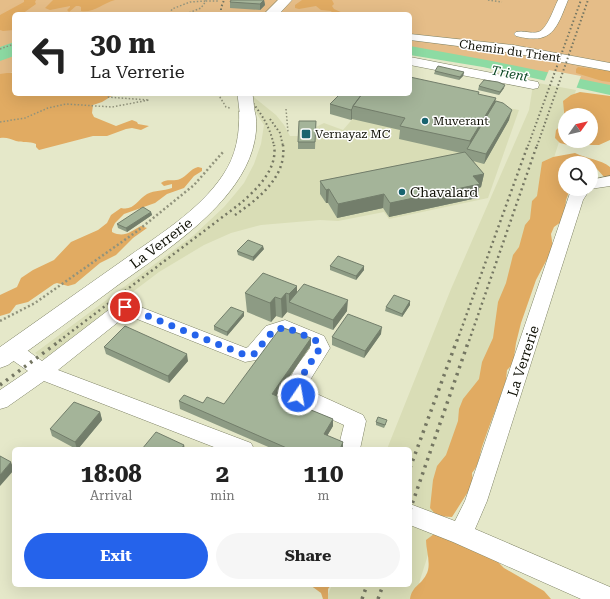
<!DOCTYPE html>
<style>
body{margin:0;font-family:"Roboto Serif",serif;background:#f6f6f6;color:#222;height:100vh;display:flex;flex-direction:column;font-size:15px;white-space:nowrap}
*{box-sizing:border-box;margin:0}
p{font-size:13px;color:#767676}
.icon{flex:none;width:22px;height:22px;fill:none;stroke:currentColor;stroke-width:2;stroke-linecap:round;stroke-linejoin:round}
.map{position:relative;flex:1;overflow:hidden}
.panel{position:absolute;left:12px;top:447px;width:400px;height:140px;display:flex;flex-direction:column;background:#fff;border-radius:6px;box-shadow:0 4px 16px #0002}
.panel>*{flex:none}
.banner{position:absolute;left:12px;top:12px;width:400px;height:84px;border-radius:6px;box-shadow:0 4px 16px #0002;background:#fff;color:#222;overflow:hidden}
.needle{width:26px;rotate:56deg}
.fabs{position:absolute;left:558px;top:108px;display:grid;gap:8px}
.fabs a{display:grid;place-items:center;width:40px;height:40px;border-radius:50%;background:#fff;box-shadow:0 4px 16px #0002;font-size:20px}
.pin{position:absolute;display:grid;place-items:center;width:34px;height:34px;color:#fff;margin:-17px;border:2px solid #fff;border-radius:50%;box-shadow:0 1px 4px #0007}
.me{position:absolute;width:44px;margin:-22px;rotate:12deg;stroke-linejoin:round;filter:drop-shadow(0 0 3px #0008)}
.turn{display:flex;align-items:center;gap:14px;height:84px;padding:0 12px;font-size:18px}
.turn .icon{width:52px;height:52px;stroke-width:2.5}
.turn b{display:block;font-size:28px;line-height:34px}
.eta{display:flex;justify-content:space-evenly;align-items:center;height:68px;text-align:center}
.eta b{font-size:24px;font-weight:700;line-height:28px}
.primary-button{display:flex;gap:8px;margin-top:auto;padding:8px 12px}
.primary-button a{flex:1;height:46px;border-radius:24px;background:#2563eb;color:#fff;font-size:16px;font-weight:700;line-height:46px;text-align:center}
.primary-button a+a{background:#f6f6f6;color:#222}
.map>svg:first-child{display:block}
.built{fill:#d9ddb6}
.green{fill:#e5bd88}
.forest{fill:#e1ab62}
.water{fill:#8ddba3}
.pier{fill:#e5e8c9}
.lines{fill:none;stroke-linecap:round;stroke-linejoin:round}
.river{fill:#8ddba3;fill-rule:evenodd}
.minor-casing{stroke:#7e8265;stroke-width:1}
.primary-casing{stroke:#7e8265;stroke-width:1}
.path-far1{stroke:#91937c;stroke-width:1.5;stroke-dasharray:1.5 2;stroke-linecap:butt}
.path{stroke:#91937c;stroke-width:2.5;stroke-dasharray:2 2.5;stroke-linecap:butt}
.minor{fill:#fff;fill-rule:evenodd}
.primary{fill:#fff;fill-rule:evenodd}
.rail-far2{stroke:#747662;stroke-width:2;stroke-dasharray:1.5 2.5;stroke-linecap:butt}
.rail-far1{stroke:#747662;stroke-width:2.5;stroke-dasharray:2 3.5;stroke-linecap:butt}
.rail{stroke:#747662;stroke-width:3.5;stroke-dasharray:2.5 5;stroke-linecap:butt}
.primary-bridge-casing{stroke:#7e8265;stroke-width:16;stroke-linecap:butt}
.primary-bridge{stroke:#fff;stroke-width:15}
.wall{fill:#8d9b84}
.shaded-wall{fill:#737e6b}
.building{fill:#a4b499;stroke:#737e6b}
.route{stroke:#2563eb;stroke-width:7;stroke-dasharray:0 12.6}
.poi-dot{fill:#18636f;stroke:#fff;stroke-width:1.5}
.labels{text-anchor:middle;stroke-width:3;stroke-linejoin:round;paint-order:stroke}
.far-street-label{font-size:12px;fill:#121308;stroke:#fff}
.far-poi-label{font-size:12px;fill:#121308;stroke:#fff;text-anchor:start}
.far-water-label{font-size:13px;font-style:italic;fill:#0b4723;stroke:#fff}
.poi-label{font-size:14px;fill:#121308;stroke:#fff;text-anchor:start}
.street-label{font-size:14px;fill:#121308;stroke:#fff}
</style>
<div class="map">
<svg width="610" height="599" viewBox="0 0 610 599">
<rect width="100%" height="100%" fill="#e5e8c9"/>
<path class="built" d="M538,83l38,7 -8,25h-3v8l-151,476h-88l6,-14h78v-136h-23l64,-160 78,-179 4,-25z
M239,94h11l26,21 8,10 6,11h8l26,-13 19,7 31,-36h36l39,4 70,12 -31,88 -99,21 -5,-7 -46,9 -18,-1 -59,5 -30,8 -27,12 -45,27 -115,87 -9,-6 159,-118 30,-28 11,-13 9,-11 10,-19 7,-20 3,-19 -9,-14z"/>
<path class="green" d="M0,0h610v92l-200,-40v-38h-396v58l-14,4z"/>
<path class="forest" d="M24,0h12l-1,2 1,2 -14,10h-8v16l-11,1 -3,-1v-15l24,-13z
M53,0h62c-12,3 -21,13 -34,11v-4l-2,-1h-3l-7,6 -2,-2 3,-3v-1l-20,4 -5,-2z
M302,0h30l2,4 -2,2 2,3 11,5h-12l-2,-3 -10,-1 -5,-4 -17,3 -4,-1v-3z
M578,67l32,4v11l-8,-1 -26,-8v-4z
M7,73h7v21h101l-13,8 -9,3 -1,8 2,4 22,9 16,-6 5,2 1,2 11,2 -8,4 -9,-2 -6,1 -19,7h-14l-54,14 -3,-3v-3c-7,-3 -13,-1 -20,-3 -6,-2 -9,-4 -16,-3v-64z
M580,92l30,4v44l-11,5h-8l-13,-4h13v-26h-26v26h8l-5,4 -8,-2 -5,-5 1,-8 9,-8 -2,-21 8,-6z
M575,153c12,6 25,6 35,14v11l-6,-1 -7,-8 -6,-1v-5h-26v26h8l-4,3 -3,8 -1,11 -4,11 -7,5 -3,7 2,14 -17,32 -15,43 -5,20 -3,21 -6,6 -1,10c-7,22 -16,43 -23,64 -4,11 -3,20 -11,29l1,11 -21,33 -15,-1 -7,-8 3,-28 4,-14 9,-11 12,-34 1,-12 4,-10 16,-20 3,-17 11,-24 5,-36 8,-19 7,-28 6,-8 6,-22 5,-6 2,-18 5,-5 5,-34 11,-5z
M198,167l4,1v3l-8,5 -10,12 -17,6 -12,9 -31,11 -9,9 -3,6v3c12,6 18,0 29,-6l6,2 -14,10 -17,17 -16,8 -25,21 -7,2 -11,-3 -3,1 -26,18 -12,3 -6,8 -10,3v-21l17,-8 4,-9 12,-8 21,-10 17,-18 27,-12 9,-7 4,-8 10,-7c13,3 16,-8 26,-14 8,-4 16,-3 25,-6v-4l-8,2 -3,-3c6,-5 12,-1 19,-4 7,-3 10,-10 18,-12z
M434,534l56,20 14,14 40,23 7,8h-141c2,-13 11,-14 16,-24 6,-10 0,-24 0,-35z
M310,585h21l-3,4v10h-5l-2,-6z"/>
<path class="water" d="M410,46l82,15 118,24v10l-127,-28 -73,-12z"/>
<path class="pier" d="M549,70l32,6 -5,13 -32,-7z"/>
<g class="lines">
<path class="river" d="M14,42v14l-14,5v-14z"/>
<g class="minor-casing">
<path id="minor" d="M558,0h10c-12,30 -16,45 -52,36l-2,-2 2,-2c7,-2 15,2 22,0 9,-2 16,-24 20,-32z
M410,34l103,11 97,18v8l-97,-18 -103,-13z
M410,57l123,24 5,1 1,3 -1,3 -5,1 -123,-24z
M610,176v10l-20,3 -7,11 -96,301 -12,28 135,58v12h-29l-128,-57 -43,-17v-21l45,17 10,-20 105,-308 3,-4h18v-9z
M125,301l121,47 2,-1 18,-21 19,-6 39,16 6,12 -23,37 1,5 55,25 3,6 -6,28h-22l6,-24 -53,-24c-10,-20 9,-38 19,-53l-1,-2 -25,-12 -4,2 -19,23 -16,3 -118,-47 -69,55 193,73 3,6h-35l-175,-68 -37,26 -7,2v-19l28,-19 -23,-16 -3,-5 3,-5c15,-5 25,9 37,16l77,-59z"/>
</g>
<g class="primary-casing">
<path id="primary" d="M278,0h14l-13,14h-15z
M247,106l6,2c4,6 3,15 3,23 -6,69 -92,120 -142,157 -35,26 -71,52 -106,77l-8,3v-21c41,-29 81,-57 122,-86 35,-25 77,-50 101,-86 13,-19 17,-41 16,-64l2,-3z"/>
</g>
<path class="path-far1" d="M488,0l14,2
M170,14l2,-5 18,-7 16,-1
M186,14l15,-6 5,-7h13
M0,49l14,-5
M218,94l8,13 4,1
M286,109l2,23
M0,122l25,-4 23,-10 18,-4 46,3 37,-7 -42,-3v-3"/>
<path class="path" d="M0,321l35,-18 101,-71 58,-47 29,-33"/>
<use href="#minor" class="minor"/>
<use href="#primary" class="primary"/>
<path class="rail-far2" d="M221,14v-6l3,-8
M248,97c13,16 22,29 26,49
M270,119l10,14 3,13
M528,146l53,-146
M537,146l51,-146"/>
<path class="rail-far1" d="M235,215c23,-16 52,-38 48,-70
M59,341l182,-138c16,-14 37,-34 33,-58
M457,341l71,-196
M469,341l68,-196"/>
<path class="rail" d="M0,385l61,-45
M410,468l47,-128
M410,510l59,-170
M362,599l5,-14
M378,599l5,-14"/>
<g class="primary-bridge-casing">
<path id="primary-bridge" d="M245,94l2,17"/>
</g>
<use href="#primary-bridge" class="primary-bridge"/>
</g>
<path class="wall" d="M231,0h33l1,5 -5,5 -30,-2v-6z
M435,71l29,1 -1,4 -4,4 -25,-6z
M479,86l25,2 -5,7 -21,-5z
M479,92l-1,3 18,6 13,19 -25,44 -11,-3 11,13 -3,13 -2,1 -2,10 -88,19 -6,-9 -46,10 -9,-15h-2l-6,-9v-13l141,-28 -62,-14 1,-9 -48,-11 -1,1 -21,-6v-10z
M316,121l-1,28h-17v-7z
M151,212l1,3 -25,17 -9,-4 -1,-4z
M264,249l-11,12 -15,-6 -1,-4z
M330,266h34v4l-8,10 -26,-10z
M297,286v7l50,18 -14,19 -46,-18 -5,6 -6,-2 -5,6 -24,-10 -2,-19z
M410,301v4l-8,12 -17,-6 1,-4z
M244,316l-17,20 -13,-6v-4z
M381,334l-17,24 -32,-13v-8z
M311,338v7l-35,51 57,23v7l-6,10 16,6v7h-70l-93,-40 -1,-8 45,3z
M104,347l84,14 -19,22 -63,-29z
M100,412l2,8 -24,29h-2l-24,-13 -2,-7z
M376,422l10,2 -2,4 -8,-3z"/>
<path class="shaded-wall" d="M264,0l1,5 -5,5v-6z
M464,72l-1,4 -4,4 1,-3z
M505,85l-1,3 -5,7 1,-3z
M496,98l-2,13 -25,38 1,-8z
M352,109v10l-1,1v-10z
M512,110l-3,10 -25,44 2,-10z
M484,174l-3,13 -2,1 -2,10 -88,19 1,-14 83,-27z
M329,189l-1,14h-2v-13z
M384,194l-1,14 -46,10 1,-14z
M151,212l1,3 -25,17 -1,-4z
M263,246l1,3 -11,12v-4z
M364,266v4l-8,10v-4z
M297,286v18l-8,-2v-8z
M286,293l1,19 -5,6 -1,-19z
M275,297l1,19 -5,6 -1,-19z
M348,300l-1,11 -14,19v-10z
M410,301v4l-8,12v-3z
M244,312v4l-17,20v-4z
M382,327l-1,7 -17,24 1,-7z
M311,338v7l-39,57v-8z
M187,354l1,7 -19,22 -1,-7z
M100,412l2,8 -24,29h-1l-2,-7z
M333,419v7l-9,15v-7z
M343,442v7h-3z
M184,445l1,4h-4z
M11,462l3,8 -14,16v-11z"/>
<path class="building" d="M231,0h33l-4,4 -30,-2z
M438,66l26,6 -4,5 -25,-6z
M410,77l69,15 -1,2 18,4 -26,43 -70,-15 5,-8 -52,-12 9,-12h48z
M484,80l14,2 7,3 -5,7 -21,-6z
M340,94h22l-9,12 -1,3 -1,1 -21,-6z
M496,101l7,2 9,7 -26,44 -19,-5z
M299,121h17l-1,21h-17z
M465,152l19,22 -11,2 7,8 -90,19 -6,-9 -46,10 -9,-15 -3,1 -6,-9z
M143,207l8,5 -25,16 -9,-4z
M248,240l15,6 -10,11 -16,-6z
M338,256l26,10 -8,10 -26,-10z
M263,273l34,13 -8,8 -3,-1 -5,6 -6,-2 -5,6 -25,-10z
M304,284l44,16 -15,20 -44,-18z
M394,295l16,6 -8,13 -16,-7z
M231,307l13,5 -17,20 -13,-6z
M348,314l34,13 -17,24 -33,-14z
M125,326l62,28 -19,22 -64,-29z
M281,327l30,11 -39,56 61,25 -9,15 19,8 -3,7h-51l-110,-48 5,-6 19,8 4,-6 17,7z
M74,402l26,10 -25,30 -25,-13z
M378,417l9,3 -2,5 -9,-3z
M156,432l28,13 -3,4h-39z
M0,456l11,6 -11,13z"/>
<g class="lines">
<path class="route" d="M125,307l120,48 9,-1 19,-23 12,-4 32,14 3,7 -23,36 1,11"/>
</g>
<g class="poi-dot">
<circle cx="425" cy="121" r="4"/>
<rect x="301" y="129" width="10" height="10" rx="2"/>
<circle cx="402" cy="192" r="4"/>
</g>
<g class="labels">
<g class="far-street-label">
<text transform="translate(510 51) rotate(8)" y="4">Chemin du Trient</text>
</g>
<g class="far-poi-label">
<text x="433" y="125">Muverant</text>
<text x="315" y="138">Vernayaz MC</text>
</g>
<g class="far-water-label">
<text transform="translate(510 73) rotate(11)" y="5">Trient</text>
</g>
<g class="poi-label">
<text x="410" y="197">Chavalard</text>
</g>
<g class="street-label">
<text transform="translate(161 243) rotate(-37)" y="5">La Verrerie</text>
<text transform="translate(523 361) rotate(-72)" y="5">La Verrerie</text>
</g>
</g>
</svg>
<div class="fabs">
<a><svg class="needle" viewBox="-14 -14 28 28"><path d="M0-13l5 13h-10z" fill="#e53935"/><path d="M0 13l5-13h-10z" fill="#767676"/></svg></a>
<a><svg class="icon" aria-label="search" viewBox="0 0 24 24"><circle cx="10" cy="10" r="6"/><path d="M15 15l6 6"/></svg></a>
</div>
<div class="pin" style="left:125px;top:307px;background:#d93025"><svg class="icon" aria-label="arrive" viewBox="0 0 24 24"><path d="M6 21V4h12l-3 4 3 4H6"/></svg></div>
<svg class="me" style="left:298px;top:395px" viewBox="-20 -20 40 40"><circle r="17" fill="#2563eb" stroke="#fff" stroke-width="3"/><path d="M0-11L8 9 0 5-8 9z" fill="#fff"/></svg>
<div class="banner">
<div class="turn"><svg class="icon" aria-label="left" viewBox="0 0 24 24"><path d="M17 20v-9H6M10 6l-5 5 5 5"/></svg><div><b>30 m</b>La Verrerie</div></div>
</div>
<section class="panel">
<div class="eta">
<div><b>18:08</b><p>Arrival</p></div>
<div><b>2</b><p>min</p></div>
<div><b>110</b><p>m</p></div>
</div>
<div class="primary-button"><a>Exit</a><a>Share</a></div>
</section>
</div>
